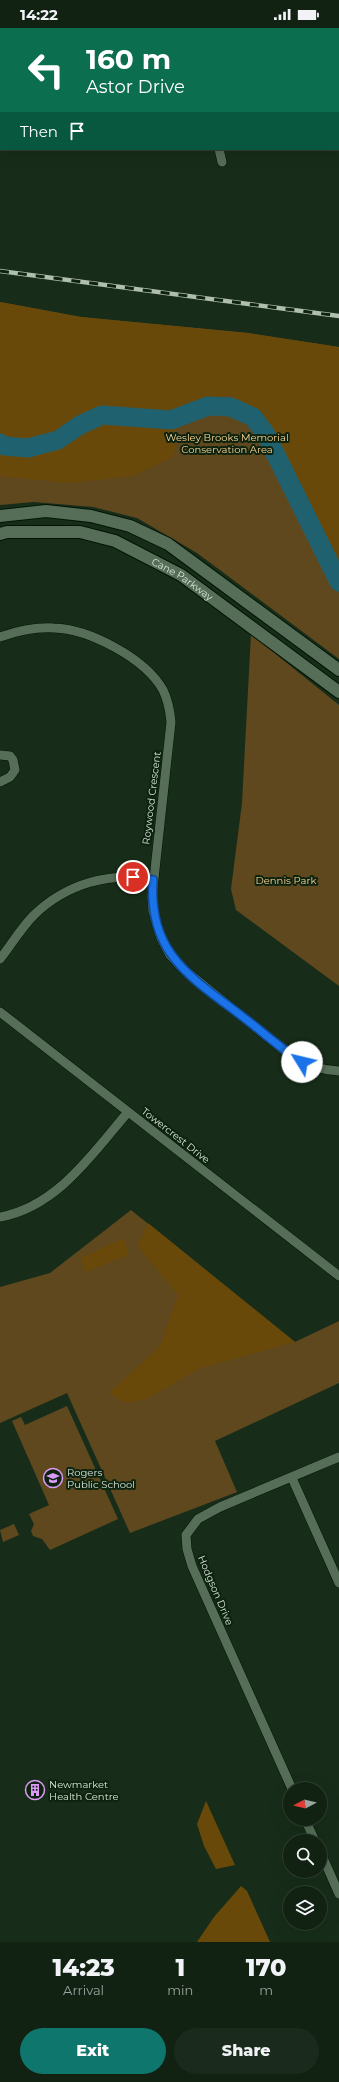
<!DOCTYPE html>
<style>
body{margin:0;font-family:Montserrat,sans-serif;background:#1a2a1c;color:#f1f3f6;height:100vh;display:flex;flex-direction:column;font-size:15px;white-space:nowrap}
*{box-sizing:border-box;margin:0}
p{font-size:13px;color:#9ca4a0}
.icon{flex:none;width:22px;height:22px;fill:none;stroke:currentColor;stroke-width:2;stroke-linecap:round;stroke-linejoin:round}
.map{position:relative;height:1914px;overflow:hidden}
.side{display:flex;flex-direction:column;background:#112213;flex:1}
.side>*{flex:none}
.top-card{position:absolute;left:0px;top:0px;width:339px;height:122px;box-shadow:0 4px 16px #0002,0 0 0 1px #303f33;background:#0b6e4f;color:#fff;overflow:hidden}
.needle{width:26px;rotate:263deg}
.fabs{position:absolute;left:283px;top:1754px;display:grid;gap:8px}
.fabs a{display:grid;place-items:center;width:44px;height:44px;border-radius:50%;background:#112213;box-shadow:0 4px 16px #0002,0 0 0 1px #303f33;font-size:20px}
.pin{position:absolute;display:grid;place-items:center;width:34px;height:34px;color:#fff;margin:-17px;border:2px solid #fff;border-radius:50%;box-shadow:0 1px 4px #0007}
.me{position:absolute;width:44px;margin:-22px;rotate:306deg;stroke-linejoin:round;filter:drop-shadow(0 0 3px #0008)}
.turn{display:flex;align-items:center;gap:14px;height:84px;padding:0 20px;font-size:18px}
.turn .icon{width:52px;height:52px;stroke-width:2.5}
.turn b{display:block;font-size:28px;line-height:34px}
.then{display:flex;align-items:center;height:38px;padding:0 20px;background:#0003;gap:8px;font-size:15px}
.eta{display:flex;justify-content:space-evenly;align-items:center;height:68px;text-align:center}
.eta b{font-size:24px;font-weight:800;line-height:28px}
.cta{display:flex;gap:8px;margin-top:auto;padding:8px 20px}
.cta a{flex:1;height:46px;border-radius:24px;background:#0f766e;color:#fff;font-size:16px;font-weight:800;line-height:46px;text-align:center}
.cta a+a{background:#1a2a1c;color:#f1f3f6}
.status{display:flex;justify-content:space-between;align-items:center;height:28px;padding:0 20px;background:#112213;direction:ltr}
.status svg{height:11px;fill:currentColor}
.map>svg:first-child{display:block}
.green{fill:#60481e}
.forest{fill:#69490a}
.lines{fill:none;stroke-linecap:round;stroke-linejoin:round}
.river{stroke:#20616f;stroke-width:19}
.minor-casing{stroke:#021504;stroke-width:10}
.secondary-casing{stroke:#021504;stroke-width:14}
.minor{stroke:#566e57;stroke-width:9}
.secondary{stroke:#566e57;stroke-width:12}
.rail-casing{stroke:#afbeaf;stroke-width:4.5}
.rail{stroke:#0d230f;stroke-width:3;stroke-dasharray:9;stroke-linecap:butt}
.route-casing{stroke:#114b97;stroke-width:10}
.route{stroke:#1a73e8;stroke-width:7}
.labels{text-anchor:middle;stroke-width:4;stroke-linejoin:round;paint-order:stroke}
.park-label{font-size:10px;fill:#fdd495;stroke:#0d230f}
.street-label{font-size:10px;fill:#d7e4d7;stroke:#0d230f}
.poi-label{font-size:10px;fill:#d7e4d7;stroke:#0d230f;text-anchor:start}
</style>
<div class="status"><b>14:22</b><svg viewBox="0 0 49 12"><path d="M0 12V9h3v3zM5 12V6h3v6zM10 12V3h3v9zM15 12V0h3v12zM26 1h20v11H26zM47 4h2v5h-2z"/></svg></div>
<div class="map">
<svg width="339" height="1914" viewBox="0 0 339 1914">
<rect width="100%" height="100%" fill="#172d19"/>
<path class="green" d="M0,274l81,15 167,16 91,14v312l-142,-106 -60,-35 -44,-11 -59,-5 -34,3z
M251,606l88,71v281l-103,-76 -5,-21 11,-86z
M131,1182l164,132 44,-21v62l-124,58 22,51 -107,41 -63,-140 -67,30v-136l50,-14z
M67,1378l51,113 -68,31 -8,-11 -9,-3 -2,-5 3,-7 -5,-10 20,-9 -37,-84 9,-4 4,8z
M14,1496l5,11 -16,7 -3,-12z"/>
<path class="forest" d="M0,274l81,15 167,16 91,14v226l-22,-39 -43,-102 -44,-37 -57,17 4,27 -4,18 -40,19 -65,7 -68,-7z
M148,1195l147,119 -94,26 -55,31 -21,4 -16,-10 52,-48 17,-50 -40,-49z
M124,1210l4,17 -43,17 -4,-14z
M206,1773l29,64 -19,4 -12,-23 -7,-22z
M241,1858l6,5 23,51h-73l17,-25z"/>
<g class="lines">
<path class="river" d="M0,415l4,3 24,2 30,-8 22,-15 22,-10 69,5 37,-14 23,1 22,10 12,16 74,149"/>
<g class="minor-casing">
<path id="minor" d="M189,0v1
M6,1l3,-1
M338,48h1
M219,121l3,13
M0,609c17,-6 36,-10 54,-9 35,1 91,30 109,62 5,10 7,21 8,32l-19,175 1,14 8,27 9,17 11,12 110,89c14,9 32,14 48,15
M0,727l10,1 3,4 2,10 -5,7 -10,5
M0,931c11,-14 21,-31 34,-44 32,-31 76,-44 119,-35
M0,984l339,264
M0,1189c57,-10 93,-64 128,-105
M292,1450l47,105
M292,1761l-100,-223 -5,-17 -1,-14 12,-16 22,-12 119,-50
M305,1791l10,22
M320,1823l19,43"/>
</g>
<g class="secondary-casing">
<g id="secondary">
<path d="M0,488l46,-5 45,5 39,10 38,18 171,126"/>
<path id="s1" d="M0,506l7,-2h73l35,9 66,34 158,117"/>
</g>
</g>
<use href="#minor" class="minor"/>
<use href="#secondary" class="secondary"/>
<g class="rail-casing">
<path id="rail" d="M0,243l339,45"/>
</g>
<use href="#rail" class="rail"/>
</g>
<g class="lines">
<g class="route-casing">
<path id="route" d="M133,849l20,3c-5,74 38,97 90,137 20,15 38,32 59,45"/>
</g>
<use href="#route" class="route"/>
</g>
<defs>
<g id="school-ring" transform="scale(1)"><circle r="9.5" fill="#0d230f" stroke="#db9af6" stroke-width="1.5"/><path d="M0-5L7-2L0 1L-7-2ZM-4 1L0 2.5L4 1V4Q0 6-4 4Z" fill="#db9af6"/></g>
<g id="building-ring" transform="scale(1)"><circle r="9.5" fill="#0d230f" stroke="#db9af6" stroke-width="1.5"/><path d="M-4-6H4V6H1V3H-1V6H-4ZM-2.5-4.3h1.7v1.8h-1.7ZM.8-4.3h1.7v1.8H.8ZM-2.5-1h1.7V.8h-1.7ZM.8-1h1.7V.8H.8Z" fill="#db9af6"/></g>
</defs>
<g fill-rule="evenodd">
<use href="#school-ring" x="53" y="1450"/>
<use href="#building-ring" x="35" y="1762"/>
</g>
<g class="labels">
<g class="park-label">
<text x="227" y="413">Wesley Brooks Memorial<tspan x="227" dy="12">Conservation Area</tspan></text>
<text x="286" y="856">Dennis Park</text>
</g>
<g class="street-label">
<text dy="4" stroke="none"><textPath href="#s1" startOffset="194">Cane Parkway</textPath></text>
<text transform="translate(151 770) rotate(-83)" y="4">Roywood Crescent</text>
<text transform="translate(176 1107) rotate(38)" y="4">Towercrest Drive</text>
<text transform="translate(216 1562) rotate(67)" y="4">Hodgson Drive</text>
</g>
<g class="poi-label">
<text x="67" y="1448">Rogers<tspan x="67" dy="12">Public School</tspan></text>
<text x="49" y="1760">Newmarket<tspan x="49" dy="12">Health Centre</tspan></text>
</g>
</g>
</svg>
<div class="fabs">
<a><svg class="needle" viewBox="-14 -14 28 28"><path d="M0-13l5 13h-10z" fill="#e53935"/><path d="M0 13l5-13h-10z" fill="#9ca4a0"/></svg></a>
<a><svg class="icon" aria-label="search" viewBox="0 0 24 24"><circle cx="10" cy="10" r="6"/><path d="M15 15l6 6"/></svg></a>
<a><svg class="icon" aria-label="layers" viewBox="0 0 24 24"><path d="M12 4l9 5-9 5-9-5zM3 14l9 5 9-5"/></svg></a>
</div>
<div class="pin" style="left:133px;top:849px;background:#d93025"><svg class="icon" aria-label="arrive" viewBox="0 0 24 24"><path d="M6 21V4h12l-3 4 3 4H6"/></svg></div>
<svg class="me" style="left:302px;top:1034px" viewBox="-20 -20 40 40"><circle r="19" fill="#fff"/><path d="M0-13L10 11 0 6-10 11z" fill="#1a73e8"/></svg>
<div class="top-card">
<div class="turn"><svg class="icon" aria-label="left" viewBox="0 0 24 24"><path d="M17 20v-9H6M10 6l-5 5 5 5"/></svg><div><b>160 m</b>Astor Drive</div></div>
<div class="then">Then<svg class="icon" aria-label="arrive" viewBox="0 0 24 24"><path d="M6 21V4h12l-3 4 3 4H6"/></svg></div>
</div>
</div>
<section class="side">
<div class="eta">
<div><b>14:23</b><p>Arrival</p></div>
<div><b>1</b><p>min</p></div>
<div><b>170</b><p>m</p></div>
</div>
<div class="cta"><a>Exit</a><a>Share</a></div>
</section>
